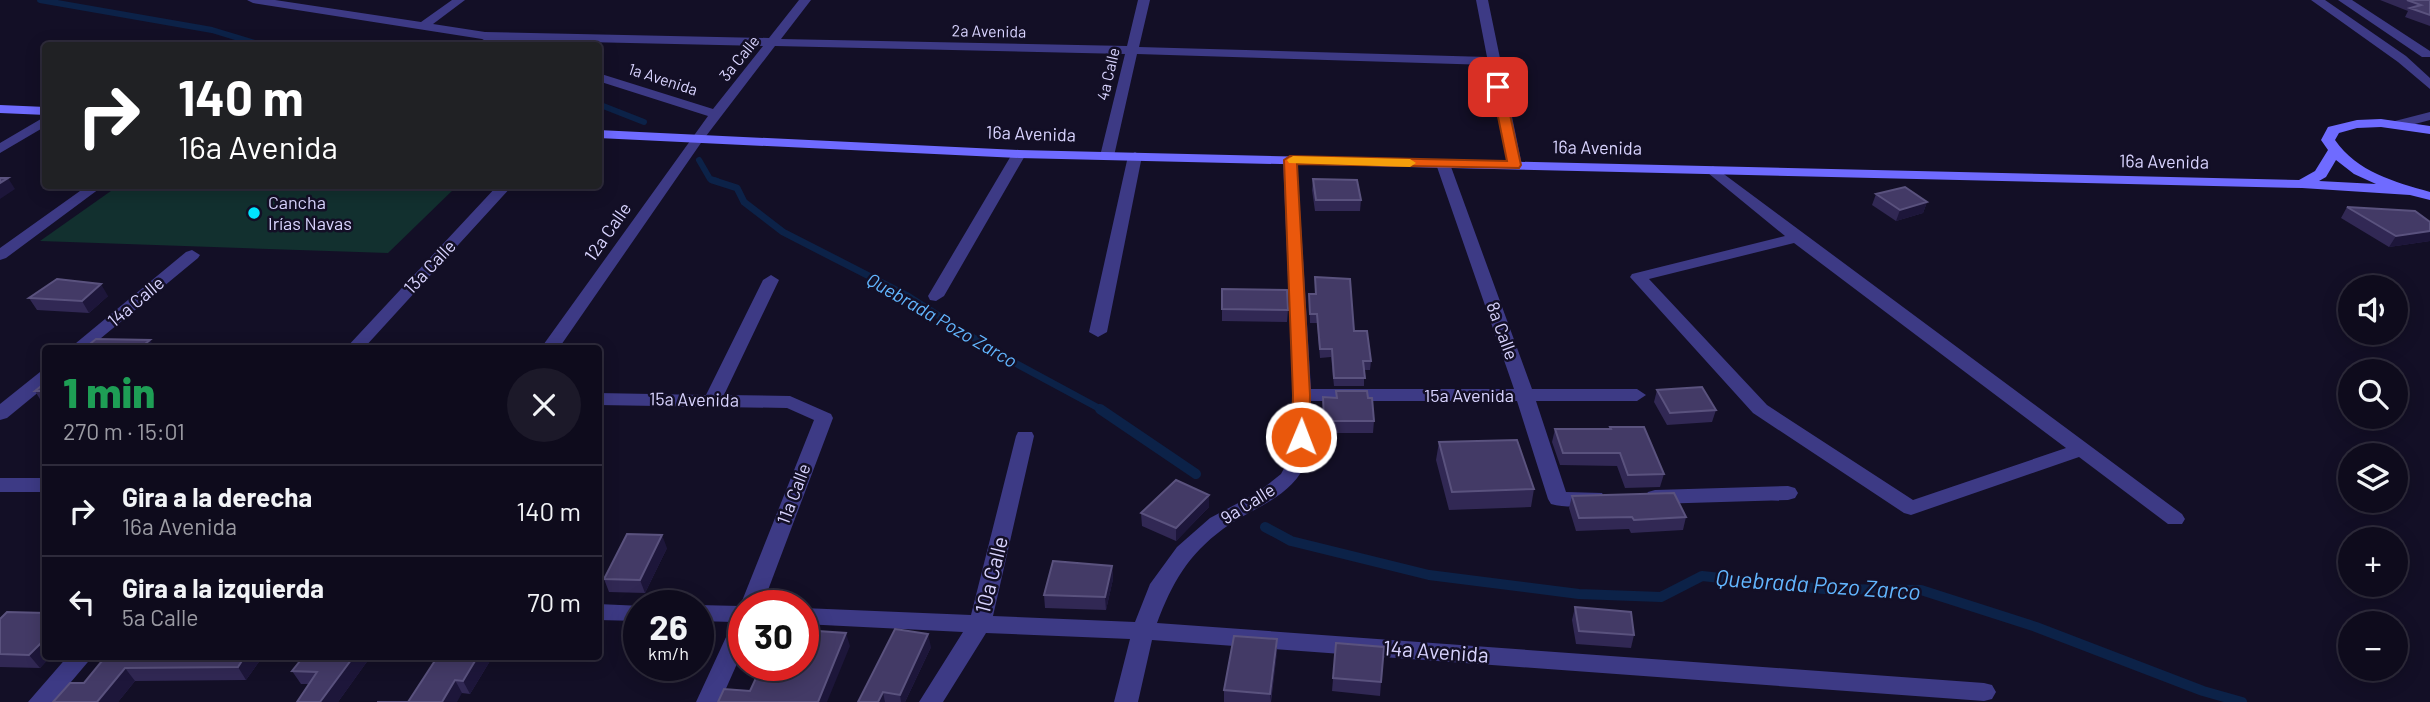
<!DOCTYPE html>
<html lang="es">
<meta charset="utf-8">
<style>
body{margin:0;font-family:Barlow,sans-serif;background:#1c1929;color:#f1f3f6;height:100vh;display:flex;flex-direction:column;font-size:26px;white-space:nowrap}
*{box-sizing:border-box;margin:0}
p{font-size:23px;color:#9b9ba3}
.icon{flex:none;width:38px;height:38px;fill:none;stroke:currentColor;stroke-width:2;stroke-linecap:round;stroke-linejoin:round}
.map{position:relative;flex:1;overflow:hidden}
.panel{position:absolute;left:42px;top:345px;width:560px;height:315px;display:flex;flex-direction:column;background:#0e0b1c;border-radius:7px;box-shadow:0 4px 18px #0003,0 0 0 2px #2e2b3b}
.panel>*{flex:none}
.hud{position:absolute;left:42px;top:42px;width:560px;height:147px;border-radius:7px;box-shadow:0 4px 18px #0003,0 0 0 2px #2e2b3b;background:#202124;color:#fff;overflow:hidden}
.buttons{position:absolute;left:2338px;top:275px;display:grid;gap:14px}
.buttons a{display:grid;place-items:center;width:70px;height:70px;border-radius:50%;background:#0e0b1c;box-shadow:0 4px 18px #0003,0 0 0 2px #2e2b3b;font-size:35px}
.speed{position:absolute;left:623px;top:590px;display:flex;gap:14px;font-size:35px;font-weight:700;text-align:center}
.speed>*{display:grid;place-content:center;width:91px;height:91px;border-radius:50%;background:#0e0b1c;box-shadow:0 4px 18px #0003,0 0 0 2px #2e2b3b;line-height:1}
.speed small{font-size:18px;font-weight:400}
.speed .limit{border:10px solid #d22;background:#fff;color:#111}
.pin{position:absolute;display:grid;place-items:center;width:60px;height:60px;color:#fff;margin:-30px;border-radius:14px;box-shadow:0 4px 10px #0006}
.me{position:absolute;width:77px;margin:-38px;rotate:1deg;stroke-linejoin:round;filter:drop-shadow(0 0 5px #0008)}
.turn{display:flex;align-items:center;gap:24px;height:147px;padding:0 21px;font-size:32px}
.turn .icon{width:91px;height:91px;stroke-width:2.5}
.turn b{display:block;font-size:49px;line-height:60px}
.round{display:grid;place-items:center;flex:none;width:74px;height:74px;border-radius:37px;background:#1c1929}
.headline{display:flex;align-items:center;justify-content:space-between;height:119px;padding:0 21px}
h1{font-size:42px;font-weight:800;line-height:52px;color:#1e9e55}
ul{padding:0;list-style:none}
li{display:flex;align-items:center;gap:21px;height:91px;padding:0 21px;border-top:2px solid #2e2b3b}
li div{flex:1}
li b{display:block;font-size:26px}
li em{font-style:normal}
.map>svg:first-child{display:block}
.green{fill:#12302f}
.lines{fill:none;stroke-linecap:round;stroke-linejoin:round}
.stream-far2{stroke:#0c2248;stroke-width:6}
.stream-far1{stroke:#0c2248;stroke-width:7}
.stream{stroke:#0c2248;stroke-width:10}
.street{fill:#3d3a85;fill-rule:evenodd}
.secondary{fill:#6f6bff;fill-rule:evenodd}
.wall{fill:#312854}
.shaded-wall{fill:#1d163a}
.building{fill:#433a66;stroke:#5a527e;stroke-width:2}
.route{fill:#ea580c;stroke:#983908;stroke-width:2}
.slow{fill:#f59e0b}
.poi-dot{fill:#00e5ff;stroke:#130f26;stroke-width:2.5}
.labels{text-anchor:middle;stroke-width:5;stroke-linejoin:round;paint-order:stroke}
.far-street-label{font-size:16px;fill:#d9d4ff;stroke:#130f26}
.street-label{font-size:18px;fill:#d9d4ff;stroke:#130f26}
.poi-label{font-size:18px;fill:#d9d4ff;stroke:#130f26;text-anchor:start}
.water-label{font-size:19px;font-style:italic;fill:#62b6ff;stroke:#130f26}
.near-street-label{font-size:21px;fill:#d9d4ff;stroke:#130f26}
.near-water-label{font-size:23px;font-style:italic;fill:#62b6ff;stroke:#130f26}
</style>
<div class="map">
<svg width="2430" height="702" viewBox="0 0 2430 702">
<rect width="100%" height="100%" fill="#130f26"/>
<path class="green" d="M118,186h339l-69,67 -348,-12z"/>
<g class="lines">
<path class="stream-far2" d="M40,0l172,30 53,16
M598,104l46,18
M699,160l11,19 7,2"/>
<path class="stream-far1" d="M712,180l25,8 7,14 39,30 123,63 96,61 102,55"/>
<path class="stream" d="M1100,409l96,65
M1265,527l26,14 138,34 150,19 82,3 41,-21 122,13 97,1 115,37 167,64 39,11"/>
<path class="street" d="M247,0h28l146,22 31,-22h13l-32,24 52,8 284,6 30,-38h12l-30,39 346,7 11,-46h12l-11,47 348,10 -11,-57h12l34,165 -7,4 -7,-4 -19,-100 -352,-11 -23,102 -7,4 -7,-4 25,-102 -350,-8 -72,94 -144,208h-18l167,-232 -110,-35v-8l115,36 50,-63 -264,-6 -5,5 -12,-6 -229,-36z
M2311,0h14l81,56 24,22v11l-32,-27z
M2338,0h14l78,51v6h-8z
M2430,112v8l-30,8 -7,-4 2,-3z
M46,116v10l-46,27v-10z
M1019,150l7,4 -82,142 -8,5 -6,-1 -2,-4 84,-142z
M1135,152l7,4 -35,176 -9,5 -9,-5 39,-176z
M1290,156l7,4 14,229h203l-78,-225 7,-4 7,4 82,225h105l9,6 -9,6h-101l30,91 36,1 3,5 -3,5c-15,4 -36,5 -51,1l-3,-5 -31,-98h-206c0,17 4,43 -3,58 -16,40 -54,47 -85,70 -35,26 -51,54 -66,94l827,60 8,2 4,7 -4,7 -8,2 -832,-61 -14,62h-24l16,-63 -144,-6 -43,69h-24l44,-70 -160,-8v-16l168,7 45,-179 2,-4h14l2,4 -41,180 142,6 15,-38 27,-37 33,-29 47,-25 24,-19 9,-17 3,-62 -10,-235z
M1713,166l469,348 3,5 -3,5h-14l-89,-67 -168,58 -7,-2 -151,-100 -123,-136 2,-3 153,-38 -77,-63 -2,-3zM1794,243l272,205 -153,52 -146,-95 -118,-126z
M87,186h16l-97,72 -6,2v-12z
M497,186h15l-148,162h-18z
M192,250l8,5 -2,3 -109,90h-19l116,-96z
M771,275l8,5 -55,115 66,1 41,18 2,4 -71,188h-18v42l-24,54h-24l37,-80 -35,-1v-15h-3l3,-1 42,1 74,-186 -27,-12 -189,-3v-12l108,2 57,-115z
M46,371v15l-39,32 -7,2v-16l40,-32z
M0,478h46v14h-46z
M1788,486l7,2 3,5 -3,5 -7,2 -133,4 -7,-2 -3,-5 3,-5 7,-2z
M598,604l44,2h-3v15l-41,-1z
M68,656h25l-39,46h-26z"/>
<path class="secondary" d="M0,105l46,2v8l-46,-2z
M2381,119l49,7v8l-49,-7 -24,1 -18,5 -4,7c22,32 60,42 95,52v8l-20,-5 -108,-7 -1283,-30 -421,-20v-8l421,20 1280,30 16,-9 13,-21 -7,-10 7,-13 29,-7zM2336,160l18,14 22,10 -57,-3 7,-4z"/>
</g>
<path class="wall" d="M2380,0h50v26l-25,-9 3,-6z
M1313,179l48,21 -1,11h-45l-3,-21z
M1876,194l51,8 -4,11 -27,8 -24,-16z
M2347,207l83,15v19l-41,6 -48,-29z
M1315,277l39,54 17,30 -1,9h-6v16h-30l-3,-29 -11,1 -3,-35h-7l-1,-29h6z
M108,296l-19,17 -52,-3 -8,-12z
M1222,309l66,1 -1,12 -65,-1z
M46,382v22h-3l-8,-13z
M1657,390l59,20 -4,12 -45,3 -13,-23z
M1336,391l32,7 6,23 -1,12h-50v-36l13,1z
M1610,427l54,47 -4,13 -35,1 -8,-22 -57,-1 -8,-23 3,-13h55z
M1439,442l95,47 -3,18 -82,3 -13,-50z
M1572,496l114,21 -3,13 -52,3 -2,-4 -53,2 -7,-23z
M1209,507l-33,34 -34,-15 -1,-13z
M667,548l-22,45 -36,-1 -5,-13z
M1112,566l1,13 -7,31 -61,-2 -1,-13z
M1575,607l59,28 -3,13 -55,-4 -4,-24z
M0,619l46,37h5l-11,12 -40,-1z
M1336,643l45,39 -1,14 -48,-5z
M931,647l-26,55h-47z
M1277,652l-6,50h-47v-12z
M106,656h157l-17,24 -111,1 -17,21h-65l31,-19z
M304,656h67l-33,46h-41l12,-18h-8l-9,-13z
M493,656l-23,38 -8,-1 -54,9z"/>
<path class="shaded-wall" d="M8,178l7,11 -15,10v-16z
M1927,202l-4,11 -27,8 4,-11z
M2430,231v10l-41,6 7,-11z
M101,284l7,12 -19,17 -7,-12z
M150,340l5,8h-15z
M1209,495v12l-33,34v-13z
M598,519l5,12 -5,8z
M662,535l5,13 -22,45 -5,-13z
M1112,566l1,13 -7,31 -1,-13z
M846,633l4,13 -23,56h-9z
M928,634l3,13 -26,55h-4l-1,-7z
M46,638v18h5l-11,12 -11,-13z
M1277,639v13l-7,50v-8z
M245,656h18l-17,24 -8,-13z
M354,656h17l-33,46h-18z
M478,656h15l-23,38 -7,-13z
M125,668l10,13 -17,21h-21z
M455,680l7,13 -5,9h-15z
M883,692l2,10h-7z"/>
<path class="building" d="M2407,0h23v15l-20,-7 11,-3z
M0,178h8l-8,5z
M1313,179l44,1 4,20h-45z
M1905,187l22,15 -27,8 -24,-16z
M2347,207l68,4 15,11v9l-34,5z
M1315,277l35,2 4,52h13l4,30h-8l2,17h-31l-2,-29h-12l-3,-35h-7l-1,-20h7z
M57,279l44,5 -19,17 -53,-3z
M1222,289l65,1 1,20 -66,-1z
M96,339l54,1 -10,8h-55z
M46,382v9h-11z
M1702,387l14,23 -46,3 -13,-23z
M1336,391h31l1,7h4l2,23h-50l-1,-24 14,1z
M1610,427h34l20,47 -36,1 -8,-22h-57l-8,-24h56z
M1517,440l17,49 -82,3 -13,-50z
M1176,480l33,15 -33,33 -35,-15z
M1674,493l12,24 -52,3 -2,-3 -53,1 -7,-22z
M627,534l35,1 -22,45 -36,-1z
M1053,561l59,5 -7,31 -61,-2z
M1575,607l56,5 3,23 -55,-4z
M7,612l39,1v25l-17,17 -29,-1v-35z
M895,629l33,5 -28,61 -17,-3 -5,10h-20z
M803,630l43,3 -28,69h-100l6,-13 26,2 12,-26h41z
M1234,636l43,3 -7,55 -46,-4z
M1336,643l48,4 -3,35 -48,-4z
M106,656h139l-7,11 -113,1 -28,34h-44l17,-19h14z
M304,656h50l-34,46h-23l20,-30 -25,-1z
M438,656h40l-15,25 -8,-1 -13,22h-65h31z"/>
<path class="route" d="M1498,83l6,4 17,78 -2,3 -222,-4 13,231 -1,42 -2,4h-13l-2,-4 1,-42 -9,-235 6,-4 217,5 -15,-74z"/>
<path class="slow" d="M1293,156l117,3 6,4 -6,4 -121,-4 -2,-3z"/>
<circle class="poi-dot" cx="254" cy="213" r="7"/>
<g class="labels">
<g class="far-street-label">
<text transform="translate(989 31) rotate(1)" y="6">2a Avenida</text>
<text transform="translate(739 58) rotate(-51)" y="6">3a Calle</text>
<text transform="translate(1108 74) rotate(-77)" y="6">4a Calle</text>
<text transform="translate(663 79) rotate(18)" y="6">1a Avenida</text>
</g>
<g class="street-label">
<text transform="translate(1031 134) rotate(2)" y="6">16a Avenida</text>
<text transform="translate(1597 148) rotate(1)" y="6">16a Avenida</text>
<text transform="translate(2164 162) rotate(1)" y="6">16a Avenida</text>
<text transform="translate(608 232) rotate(-55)" y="6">12a Calle</text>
<text transform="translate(430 267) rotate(-47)" y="6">13a Calle</text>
<text transform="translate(136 302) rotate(-40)" y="6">14a Calle</text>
<text transform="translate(1502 331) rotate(70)" y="6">8a Calle</text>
<text x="1469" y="402">15a Avenida</text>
<text transform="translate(694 400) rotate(1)" y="6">15a Avenida</text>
<text transform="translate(794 494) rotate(-69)" y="6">11a Calle</text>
<text transform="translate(1248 504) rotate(-32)" y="6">9a Calle</text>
</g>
<g class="poi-label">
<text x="268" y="209">Cancha<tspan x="268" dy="21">Irías Navas</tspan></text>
</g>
<g class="water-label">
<text transform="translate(942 320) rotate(30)" y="7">Quebrada Pozo Zarco</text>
</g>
<g class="near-street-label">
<text transform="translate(992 575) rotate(-76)" y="7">10a Calle</text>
<text transform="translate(1436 652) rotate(4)" y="7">14a Avenida</text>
</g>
<g class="near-water-label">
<text transform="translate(1818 585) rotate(4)" y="8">Quebrada Pozo Zarco</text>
</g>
</g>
</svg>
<div class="buttons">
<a><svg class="icon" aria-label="sound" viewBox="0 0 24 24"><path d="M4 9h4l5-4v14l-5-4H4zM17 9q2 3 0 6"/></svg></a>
<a><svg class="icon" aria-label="search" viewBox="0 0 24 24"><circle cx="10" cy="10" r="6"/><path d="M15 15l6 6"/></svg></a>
<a><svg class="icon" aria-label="layers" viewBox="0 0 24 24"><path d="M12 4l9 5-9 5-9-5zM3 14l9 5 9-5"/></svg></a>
<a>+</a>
<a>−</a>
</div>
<div class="speed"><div>26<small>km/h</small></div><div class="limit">30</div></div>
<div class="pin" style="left:1498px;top:87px;background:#d93025"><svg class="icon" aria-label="arrive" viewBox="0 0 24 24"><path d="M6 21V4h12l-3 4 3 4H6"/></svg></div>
<svg class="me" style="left:1301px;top:437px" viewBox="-20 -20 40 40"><circle r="17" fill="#ea580c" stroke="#fff" stroke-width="3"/><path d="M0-11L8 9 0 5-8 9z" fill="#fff"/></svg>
<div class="hud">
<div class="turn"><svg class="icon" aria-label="right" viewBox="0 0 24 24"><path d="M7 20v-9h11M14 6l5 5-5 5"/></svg><div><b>140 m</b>16a Avenida</div></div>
</div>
<section class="panel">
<div class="headline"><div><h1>1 min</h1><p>270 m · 15:01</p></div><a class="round"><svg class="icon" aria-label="close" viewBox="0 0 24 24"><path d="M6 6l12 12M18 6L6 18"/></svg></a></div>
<ul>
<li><svg class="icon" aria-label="right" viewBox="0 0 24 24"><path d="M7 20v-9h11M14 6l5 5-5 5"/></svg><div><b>Gira a la derecha</b><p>16a Avenida</p></div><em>140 m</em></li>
<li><svg class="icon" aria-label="left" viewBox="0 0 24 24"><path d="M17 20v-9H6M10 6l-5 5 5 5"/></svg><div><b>Gira a la izquierda</b><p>5a Calle</p></div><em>70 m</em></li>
</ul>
</section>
</div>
